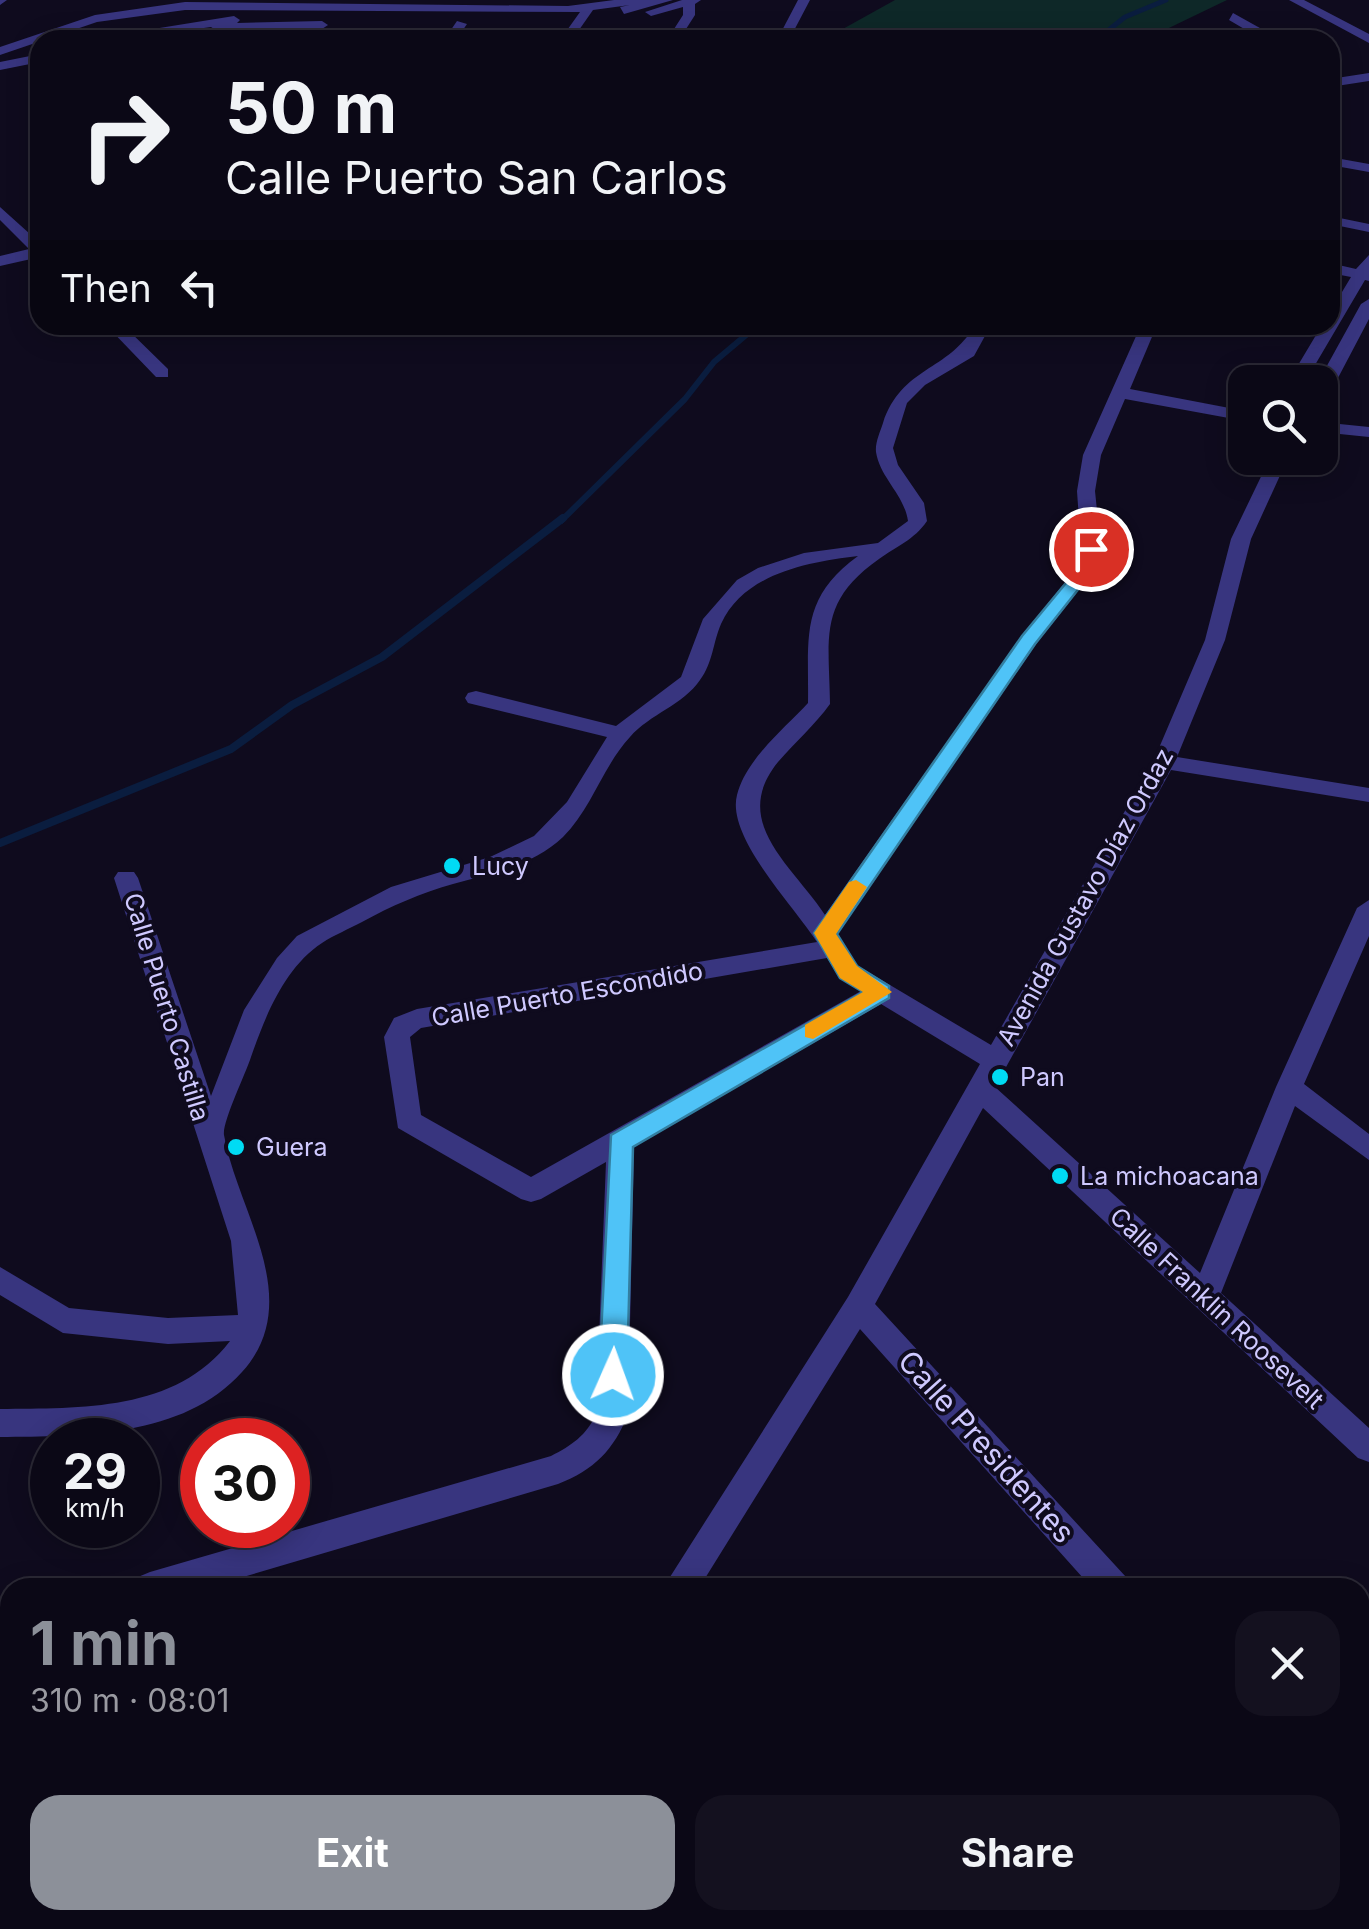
<!DOCTYPE html>
<meta charset="utf-8">
<style>
body{margin:0;font-family:Inter,sans-serif;background:#14111f;color:#f1f3f6;height:100vh;display:flex;flex-direction:column;font-size:38px;white-space:nowrap}
*{box-sizing:border-box;margin:0}
p{font-size:32px;color:#9a9aa1}
.icon{flex:none;width:55px;height:55px;fill:none;stroke:currentColor;stroke-width:2;stroke-linecap:round;stroke-linejoin:round}
.map{position:relative;flex:1;overflow:hidden}
.side{position:absolute;left:0px;top:1578px;width:1370px;height:352px;display:flex;flex-direction:column;background:#0b0816;border-radius:30px 30px 0 0;box-shadow:0 5px 25px #0003,0 0 0 2px #2b2935}
.side>*{flex:none}
.hud{position:absolute;left:30px;top:30px;width:1310px;height:305px;border-radius:30px;box-shadow:0 5px 25px #0003,0 0 0 2px #2b2935;background:#0b0816;color:#f1f3f6;overflow:hidden}
.buttons{position:absolute;left:1228px;top:365px;display:grid;gap:20px}
.buttons a{display:grid;place-items:center;width:110px;height:110px;border-radius:20px;background:#0b0816;box-shadow:0 5px 25px #0003,0 0 0 2px #2b2935;font-size:50px}
.speed{position:absolute;left:30px;top:1418px;display:flex;gap:20px;font-size:50px;font-weight:700;text-align:center}
.speed>*{display:grid;place-content:center;width:130px;height:130px;border-radius:50%;background:#0b0816;box-shadow:0 5px 25px #0003,0 0 0 2px #2b2935;line-height:1}
.speed small{font-size:25px;font-weight:400}
.speed .limit{border:15px solid #d22;background:#fff;color:#111}
.pin{position:absolute;display:grid;place-items:center;width:85px;height:85px;color:#fff;margin:-42px;border:5px solid #fff;border-radius:50%;box-shadow:0 2px 10px #0007}
.me{position:absolute;width:110px;margin:-55px;rotate:2deg;stroke-linejoin:round;filter:drop-shadow(0 0 8px #0008)}
.turn{display:flex;align-items:center;gap:35px;height:210px;padding:0 30px;font-size:45px}
.turn .icon{width:130px;height:130px;stroke-width:2.5}
.turn b{display:block;font-size:70px;line-height:85px}
.then{display:flex;align-items:center;height:95px;padding:0 30px;background:#0003;gap:20px;font-size:38px}
.round{display:grid;place-items:center;flex:none;width:105px;height:105px;border-radius:30px;background:#14111f}
.head{display:flex;align-items:center;justify-content:space-between;height:170px;padding:0 30px}
h1{font-size:60px;font-weight:700;line-height:75px;color:#8c9099}
.cta{display:flex;gap:20px;margin-top:auto;padding:20px 30px}
.cta a{flex:1;height:115px;border-radius:30px;background:#8c9099;color:#fff;font-size:40px;font-weight:700;line-height:115px;text-align:center}
.cta a+a{background:#14111f;color:#f1f3f6}
.map>svg:first-child{display:block}
.green{fill:#0e2828}
.lines{fill:none;stroke-linecap:round;stroke-linejoin:round}
.stream-far2{stroke:#0a1d3f;stroke-width:5}
.stream-far1{stroke:#0a1d3f;stroke-width:6}
.stream{stroke:#0a1d3f;stroke-width:8}
.minor{fill:#38357f;fill-rule:evenodd}
.route{fill:#4fc3f7;stroke:#337fa1;stroke-width:2.5}
.slow{fill:#f59e0b}
.poi-dot{fill:#00dbf4;stroke:#0f0b1e;stroke-width:4}
.labels{text-anchor:middle;stroke-width:8;stroke-linejoin:round;paint-order:stroke}
.poi-label{font-size:25px;fill:#cfc9ff;stroke:#0f0b1e;text-anchor:start}
.street-label{font-size:25px;fill:#cfc9ff;stroke:#0f0b1e}
.near-street-label{font-size:30px;fill:#cfc9ff;stroke:#0f0b1e}
</style>
<div class="map">
<svg width="1369" height="1929" viewBox="0 0 1369 1929">
<rect width="100%" height="100%" fill="#0f0b1e"/>
<path class="green" d="M895,0h332l-83,40h-321z"/>
<g class="lines">
<path class="stream-far2" d="M1096,40l29,-23 41,-17"/>
<path class="stream-far1" d="M561,521l124,-122 29,-37 44,-37"/>
<path class="stream" d="M0,843l231,-94 61,-44 90,-48 181,-139"/>
<path class="minor" d="M0,0h7l-7,5z
M614,0h59l-49,14 -4,-7 10,-2 -37,5 -21,30h-12l20,-28 -395,-2 -88,12 -97,33v-8l95,-32 90,-13 383,4z
M682,0h19l-6,4v11l-16,25h-12l16,-25v-8l-32,9 -6,-4z
M798,0h12l-21,40h-12z
M1289,0h15l65,34v9z
M1233,13l43,24 2,3h-15l-34,-20z
M234,16l6,4 -3,3 85,-2 6,4 -6,4 -105,2 -6,-4 -93,13h-33z
M457,21l10,3 -11,16h-12z
M40,54v8l-40,8v-8z
M1369,73v8l-39,6v-8z
M1330,157l39,7v8l-39,-7z
M0,207l40,36v14l-40,9v-10l29,-7 -29,-29z
M1330,216l39,8v8l-39,-8z
M1369,255v26l-4,-1 -60,102h-17l34,-57h8v-13l21,-35 -21,-4v-10l26,6z
M1369,299v20l-40,76 -9,5 -2,-18 43,-78z
M106,325h17l45,44v8h-12z
M975,325h16l-17,31 -49,29 -18,18 -14,45 5,17 26,38 3,18c-13,19 -30,25 -48,38 -61,43 -50,78 -49,145 -15,21 -35,38 -52,58 -49,60 15,104 47,153l197,-279 52,-65 7,-22 -4,-58 6,-36 58,-130h16l-27,64 115,22v10l-120,-22 -24,56 -6,36 6,58 -8,23 -57,72 -199,290 21,32 133,79 162,-283 52,-122 26,-101 39,-81h18l-37,81 -26,101 -48,117 192,31v14l-198,-32 -176,317 205,186 76,-186 81,-179 12,-8v36l-65,148 65,50v26l-74,-54 -74,187 148,135v34l-11,-4 -375,-350 -108,196 251,273 5,11h-39l-232,-259 -161,259h-36l185,-291 132,-233 -99,-60 -247,142 -6,268c-14,36 -34,56 -70,70l-352,104h-73l5,-11 12,-5 401,-116c20,-10 36,-21 45,-42l10,-252 -65,37 -10,3 -10,-3 -123,-71 -14,-91 10,-19 23,-9 400,-67c-23,-36 -91,-105 -80,-147 9,-36 48,-67 71,-92 1,-65 -9,-104 50,-147 -49,6 -114,17 -137,68 -8,18 -8,39 -21,56 -17,25 -50,34 -70,57 -27,29 -38,71 -67,100 -29,28 -73,37 -110,47 -32,9 -62,22 -91,38 -13,7 -28,13 -40,21 -38,25 -57,74 -71,114 -5,16 -29,65 -27,78 13,76 83,165 18,237 -59,66 -162,64 -242,65v-28c80,-1 176,3 230,-68l-62,3 -105,-11 -63,-38v-28l69,41 99,10 70,-3 -7,-74 -117,-363 4,-6h16l4,6 73,218 33,-86 33,-52 20,-22 94,-49 99,-30 44,-21 33,-34 40,-65 -139,-34 -3,-5 3,-5 8,-2 140,35 65,-49 22,-58 34,-39 21,-12 46,-15 74,-10 30,-22c-4,-27 -28,-43 -32,-69 -1,-9 4,-20 7,-29 19,-57 65,-51 92,-98zM827,958l13,20 21,13 -330,186 -110,-62 -11,-78 11,-9z
M1320,422l49,5v10l-49,-5z
M10,1611v34l-10,3v-34z
M1360,1839l9,4v44l-9,-4z
M442,1920h49l4,9h-49z
M915,1920h70l4,9h-78z"/>
</g>
<path class="route" d="M1091,544l9,5 -8,23 -57,72 -198,290 20,32 32,20v12l-256,149 -6,228 -4,9 -10,3 -10,-3 -4,-9 12,-240 252,-143 -23,-14 -26,-45 208,-297 53,-64 10,-26z"/>
<path class="slow" d="M856,880l11,7 -31,47 21,32 35,26 -79,47 -8,-2v-12l58,-33 -23,-14 -26,-45 35,-51z"/>
<g class="poi-dot">
<circle cx="452" cy="866" r="10"/>
<circle cx="1000" cy="1077" r="10"/>
<circle cx="236" cy="1147" r="10"/>
<circle cx="1060" cy="1176" r="10"/>
</g>
<g class="labels">
<g class="poi-label">
<text x="472" y="875">Lucy</text>
<text x="1020" y="1086">Pan</text>
<text x="256" y="1156">Guera</text>
<text x="1080" y="1185">La michoacana</text>
</g>
<g class="street-label">
<text transform="translate(1085 897) rotate(-61)" y="9">Avenida Gustavo Díaz Ordaz</text>
<text transform="translate(567 994) rotate(-10)" y="9">Calle Puerto Escondido</text>
<text transform="translate(167 1007) rotate(73)" y="9">Calle Puerto Castilla</text>
<text transform="translate(1217 1308) rotate(43)" y="9">Calle Franklin Roosevelt</text>
</g>
<g class="near-street-label">
<text transform="translate(986 1447) rotate(48)" y="10">Calle Presidentes</text>
</g>
</g>
</svg>
<div class="buttons">
<a><svg class="icon" aria-label="search" viewBox="0 0 24 24"><circle cx="10" cy="10" r="6"/><path d="M15 15l6 6"/></svg></a>
</div>
<div class="speed"><div>29<small>km/h</small></div><div class="limit">30</div></div>
<div class="pin" style="left:1091px;top:549px;background:#d93025"><svg class="icon" aria-label="arrive" viewBox="0 0 24 24"><path d="M6 21V4h12l-3 4 3 4H6"/></svg></div>
<svg class="me" style="left:613px;top:1375px" viewBox="-20 -20 40 40"><circle r="17" fill="#4fc3f7" stroke="#fff" stroke-width="3"/><path d="M0-11L8 9 0 5-8 9z" fill="#fff"/></svg>
<div class="hud">
<div class="turn"><svg class="icon" aria-label="right" viewBox="0 0 24 24"><path d="M7 20v-9h11M14 6l5 5-5 5"/></svg><div><b>50 m</b>Calle Puerto San Carlos</div></div>
<div class="then">Then<svg class="icon" aria-label="left" viewBox="0 0 24 24"><path d="M17 20v-9H6M10 6l-5 5 5 5"/></svg></div>
</div>
<section class="side">
<div class="head"><div><h1>1 min</h1><p>310 m · 08:01</p></div><a class="round"><svg class="icon" aria-label="close" viewBox="0 0 24 24"><path d="M6 6l12 12M18 6L6 18"/></svg></a></div>
<div class="cta"><a>Exit</a><a>Share</a></div>
</section>
</div>
